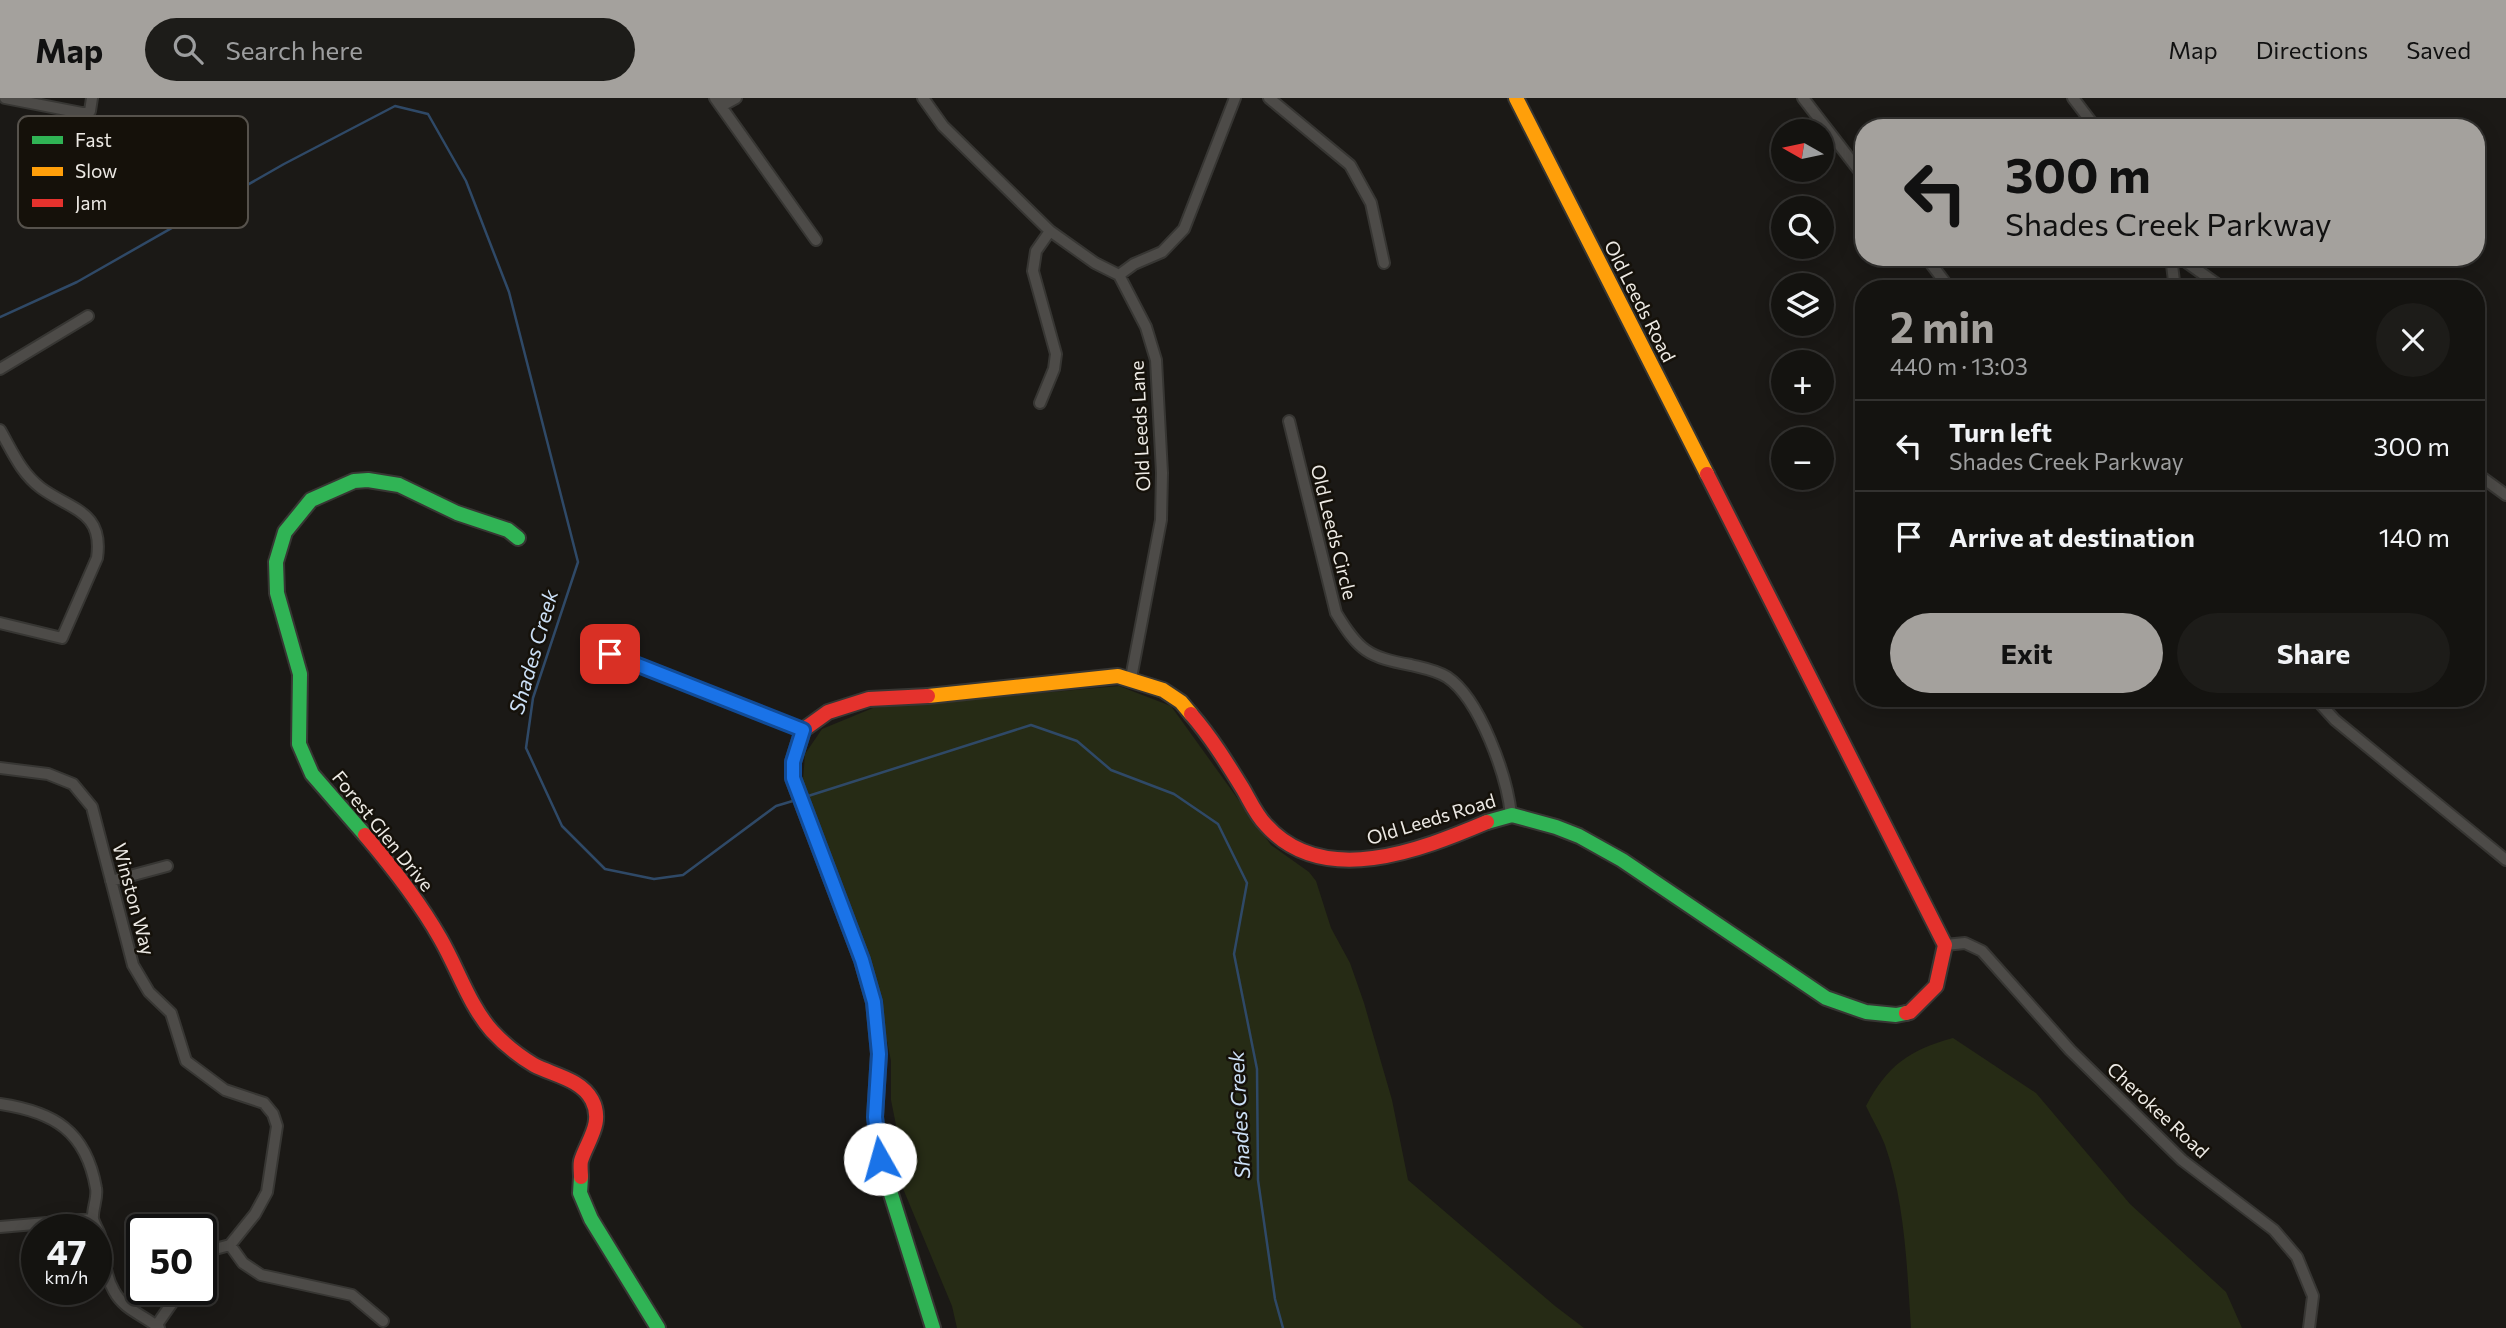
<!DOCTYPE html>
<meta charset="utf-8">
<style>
body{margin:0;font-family:Commissioner,sans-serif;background:#1d1c19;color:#f1f3f6;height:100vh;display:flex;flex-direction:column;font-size:26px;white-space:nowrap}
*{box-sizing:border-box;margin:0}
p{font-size:23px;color:#9d9e9f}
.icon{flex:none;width:38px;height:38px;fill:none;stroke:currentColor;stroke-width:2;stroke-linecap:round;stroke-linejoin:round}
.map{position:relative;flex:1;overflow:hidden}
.sheet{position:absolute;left:1855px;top:182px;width:630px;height:427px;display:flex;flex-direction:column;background:#141310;border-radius:28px;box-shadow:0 4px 18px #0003,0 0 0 2px #333230}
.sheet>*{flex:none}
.banner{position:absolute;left:1855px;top:21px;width:630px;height:147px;border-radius:28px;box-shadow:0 4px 18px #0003,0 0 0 2px #333230;background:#a4a19d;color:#111;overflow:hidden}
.needle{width:46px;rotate:279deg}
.tools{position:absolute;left:1771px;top:21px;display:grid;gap:14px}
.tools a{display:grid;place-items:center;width:63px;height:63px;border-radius:50%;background:#141310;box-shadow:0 4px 18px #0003,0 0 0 2px #333230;font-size:35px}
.speed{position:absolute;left:21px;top:1116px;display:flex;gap:14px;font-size:35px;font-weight:700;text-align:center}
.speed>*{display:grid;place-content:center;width:91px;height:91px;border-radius:50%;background:#141310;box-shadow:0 4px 18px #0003,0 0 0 2px #333230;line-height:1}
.speed small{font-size:18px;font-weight:400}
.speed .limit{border:4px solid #111;border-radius:10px;background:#fff;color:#111}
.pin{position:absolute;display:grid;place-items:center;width:60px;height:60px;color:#fff;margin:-30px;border-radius:14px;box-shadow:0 4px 10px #0006}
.me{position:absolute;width:77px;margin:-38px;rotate:353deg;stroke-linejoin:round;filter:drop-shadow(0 0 5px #0008)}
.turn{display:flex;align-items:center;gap:24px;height:147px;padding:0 35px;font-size:32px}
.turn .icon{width:91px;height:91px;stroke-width:2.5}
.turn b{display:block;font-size:49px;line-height:60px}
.round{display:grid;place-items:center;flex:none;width:74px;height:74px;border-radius:37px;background:#1d1c19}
.headline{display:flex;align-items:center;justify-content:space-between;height:119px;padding:0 35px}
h1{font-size:42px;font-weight:700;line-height:52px;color:#a4a19d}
.action{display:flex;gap:14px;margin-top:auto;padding:14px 35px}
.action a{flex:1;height:80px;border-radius:42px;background:#a4a19d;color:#111;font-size:28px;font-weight:700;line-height:80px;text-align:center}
.action a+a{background:#1d1c19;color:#f1f3f6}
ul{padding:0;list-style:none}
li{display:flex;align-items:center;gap:21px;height:91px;padding:0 35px;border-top:2px solid #333230}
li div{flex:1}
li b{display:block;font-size:26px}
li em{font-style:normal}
header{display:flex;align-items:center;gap:42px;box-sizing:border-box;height:98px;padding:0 35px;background:#a4a19d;color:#111}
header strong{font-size:33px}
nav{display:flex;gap:38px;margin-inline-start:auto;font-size:24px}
.search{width:490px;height:63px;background:#1d1c19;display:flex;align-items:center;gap:18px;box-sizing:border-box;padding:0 24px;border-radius:38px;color:#9d9e9f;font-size:26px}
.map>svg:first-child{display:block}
.green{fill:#262b15}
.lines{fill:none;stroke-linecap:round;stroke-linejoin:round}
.stream{stroke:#2f4967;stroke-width:2.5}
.street-casing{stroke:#373633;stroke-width:14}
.fast-casing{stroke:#373633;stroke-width:18}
.slow-casing{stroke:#373633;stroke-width:18}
.jam-casing{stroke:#373633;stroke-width:18}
.street{stroke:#4d4b48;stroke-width:10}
.fast{stroke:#30b455;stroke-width:14}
.slow{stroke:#ff9f0a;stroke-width:14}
.jam{stroke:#e5322d;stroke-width:14}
.route-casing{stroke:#114b97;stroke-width:18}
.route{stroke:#1a73e8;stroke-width:12}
.labels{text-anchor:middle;stroke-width:5;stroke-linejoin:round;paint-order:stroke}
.street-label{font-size:19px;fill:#edeae5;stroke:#15110a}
.water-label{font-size:21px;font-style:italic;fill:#cce0f7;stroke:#15110a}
.key{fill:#15110a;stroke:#56524c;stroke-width:2}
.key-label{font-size:19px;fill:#edeae5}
</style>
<header>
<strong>Map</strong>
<div class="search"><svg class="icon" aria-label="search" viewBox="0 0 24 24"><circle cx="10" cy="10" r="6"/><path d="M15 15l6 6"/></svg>Search here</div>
<nav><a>Map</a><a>Directions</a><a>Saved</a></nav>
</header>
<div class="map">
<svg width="2506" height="1230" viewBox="0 0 2506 1230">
<rect width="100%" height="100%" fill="#1b1916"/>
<path class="green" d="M1119,588l52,20 100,139 38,27 7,9 15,47 19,35 14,40 28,97 16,80 147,126 29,22h-627l-5,-22 -53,-127 1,-34 -9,-45v-39l-6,-30 -35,-127 -47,-124 2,-26 17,-25 51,-21z
M1953,940l83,55 94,111 96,88 16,36h-331c-4,-60 -6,-126 -26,-183 -5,-13 -13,-26 -19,-39 21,-40 43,-56 87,-68z"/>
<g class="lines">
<path class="stream" d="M0,219l77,-35 207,-118 111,-58 33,8 38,67 43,111 69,270 -45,136 -7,50 36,78 43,43 49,10 29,-4 93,-69 20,-6
M805,699l226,-72 46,16 34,29 63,24 44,30 29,59 -13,71 23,115 1,111 17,119 8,29"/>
<g class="street-casing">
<path id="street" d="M5,0l77,15 8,-2 2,-13
M715,0l101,142
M720,0l5,6 11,-6
M923,0l20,28 107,105 45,32 24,12 27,52 10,33 6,113 -1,47 -30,158
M1269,0l81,67 21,38 13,60
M1803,0l61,79
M2073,0l23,30
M1926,159l24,32
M2171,159l4,32
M2179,159l45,32
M1119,177l15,-11 28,-12 22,-23 51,-131
M0,271l88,-53
M1040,305l14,-34 2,-15 -23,-83 3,-20 14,-20
M1289,323l47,192c23,38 32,44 75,52 12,3 25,5 36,12 33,22 60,99 64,138
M0,332c12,21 21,43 41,58 30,22 63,23 56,70l-35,80 -62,-15
M2476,375l30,22
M610,557l193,75
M2315,600l20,22 171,140
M0,670l48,6 25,10 19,23 41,158 16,27 22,21 15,48 39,29 39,13 9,11 4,12 -10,66 -12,22 -25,31 -15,4 -14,11
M111,783l56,-15
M1945,847l20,-2 17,8 88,99 112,110 92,70 23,27 16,39 -4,32
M0,1006c54,8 86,27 96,84 2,10 -4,21 -3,31 2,7 7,13 8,20 4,18 3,35 13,52 10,19 30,24 45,37
M0,1129l93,-8
M230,1147l13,18 18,12 91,20 31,26
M156,1228l25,-36"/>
</g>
<g class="fast-casing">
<path id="fast" d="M1487,724l25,-7 44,12 23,9 43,24 204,138 40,14 30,3 10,-2
M365,737l-53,-61 -13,-30 1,-70 -23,-81 -1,-31 9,-30 26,-32 43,-19 14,-1 31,5 58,28 51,17 10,8
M829,775l33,87 12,42 5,51 -4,64 5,42 53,169
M581,1079l-1,16 11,26 67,109"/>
</g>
<g class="slow-casing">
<path id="slow" d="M1516,0l191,376
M928,598l190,-20 45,14 18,12 10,12"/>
</g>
<g class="jam-casing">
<path id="jam" d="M1707,376l238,471 -9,41 -26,26 -4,1
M1191,616c20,23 36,49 52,75 7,12 13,26 23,36 57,64 155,25 221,-3
M365,737c28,33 54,66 75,103 18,31 29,67 52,93 12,13 27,25 42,34 19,10 47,14 58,35 12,23 -5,41 -11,61 -1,5 0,11 0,16
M829,775l-36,-95v-16l10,-32 25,-18 41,-13 59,-3"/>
</g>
<use href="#street" class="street"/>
<use href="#fast" class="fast"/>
<use href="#slow" class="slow"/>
<use href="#jam" class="jam"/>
</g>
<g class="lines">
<g class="route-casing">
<path id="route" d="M610,556l193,76 -10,32v16l69,182 12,42 5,52 -4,63 5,42"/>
</g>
<use href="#route" class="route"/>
</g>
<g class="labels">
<g class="street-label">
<text transform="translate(1640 203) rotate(63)" y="7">Old Leeds Road</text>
<text transform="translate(1140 328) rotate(-93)" y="7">Old Leeds Lane</text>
<text transform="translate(1334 434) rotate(76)" y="7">Old Leeds Circle</text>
<text transform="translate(1431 721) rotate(-17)" y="7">Old Leeds Road</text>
<text transform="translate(383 733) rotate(51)" y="7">Forest Glen Drive</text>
<text transform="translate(134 801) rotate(75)" y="7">Winston Way</text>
<text transform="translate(2158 1012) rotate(43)" y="7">Cherokee Road</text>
</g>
<g class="water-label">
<text transform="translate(534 554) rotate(-74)" y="7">Shades Creek</text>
<text transform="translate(1240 1017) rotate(-93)" y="7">Shades Creek</text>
</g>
</g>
<rect x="18" y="18" width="230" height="112" rx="10" class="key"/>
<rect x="32" y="38" width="31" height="8" fill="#30b455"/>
<rect x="32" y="69" width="31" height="9" fill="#ff9f0a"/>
<rect x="32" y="101" width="31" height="8" fill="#e5322d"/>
<g class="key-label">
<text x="75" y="49">Fast</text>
<text x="75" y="80">Slow</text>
<text x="75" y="112">Jam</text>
</g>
</svg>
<div class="tools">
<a><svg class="needle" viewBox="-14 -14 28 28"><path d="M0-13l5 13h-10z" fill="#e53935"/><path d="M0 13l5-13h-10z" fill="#9d9e9f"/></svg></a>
<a><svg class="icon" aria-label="search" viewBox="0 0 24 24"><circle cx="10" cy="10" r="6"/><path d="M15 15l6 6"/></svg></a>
<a><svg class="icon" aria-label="layers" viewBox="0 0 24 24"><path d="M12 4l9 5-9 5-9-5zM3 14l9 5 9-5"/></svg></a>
<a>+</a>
<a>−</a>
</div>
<div class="speed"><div>47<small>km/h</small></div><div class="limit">50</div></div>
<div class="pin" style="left:610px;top:556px;background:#d93025"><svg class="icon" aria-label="arrive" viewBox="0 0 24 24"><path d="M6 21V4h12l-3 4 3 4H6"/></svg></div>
<svg class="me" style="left:880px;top:1061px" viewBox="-20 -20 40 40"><circle r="19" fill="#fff"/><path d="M0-13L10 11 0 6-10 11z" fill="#1a73e8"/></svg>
<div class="banner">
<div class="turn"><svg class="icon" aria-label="left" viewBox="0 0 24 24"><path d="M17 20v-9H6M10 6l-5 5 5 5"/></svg><div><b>300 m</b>Shades Creek Parkway</div></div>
</div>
<section class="sheet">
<div class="headline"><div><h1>2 min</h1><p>440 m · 13:03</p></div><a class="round"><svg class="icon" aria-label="close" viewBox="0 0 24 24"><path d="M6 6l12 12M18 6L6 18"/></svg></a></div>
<ul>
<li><svg class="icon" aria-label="left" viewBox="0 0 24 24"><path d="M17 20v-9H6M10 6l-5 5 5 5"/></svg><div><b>Turn left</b><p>Shades Creek Parkway</p></div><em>300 m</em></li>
<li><svg class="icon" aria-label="arrive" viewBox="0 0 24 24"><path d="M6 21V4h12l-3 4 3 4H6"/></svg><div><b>Arrive at destination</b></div><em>140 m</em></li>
</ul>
<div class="action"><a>Exit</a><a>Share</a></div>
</section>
</div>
